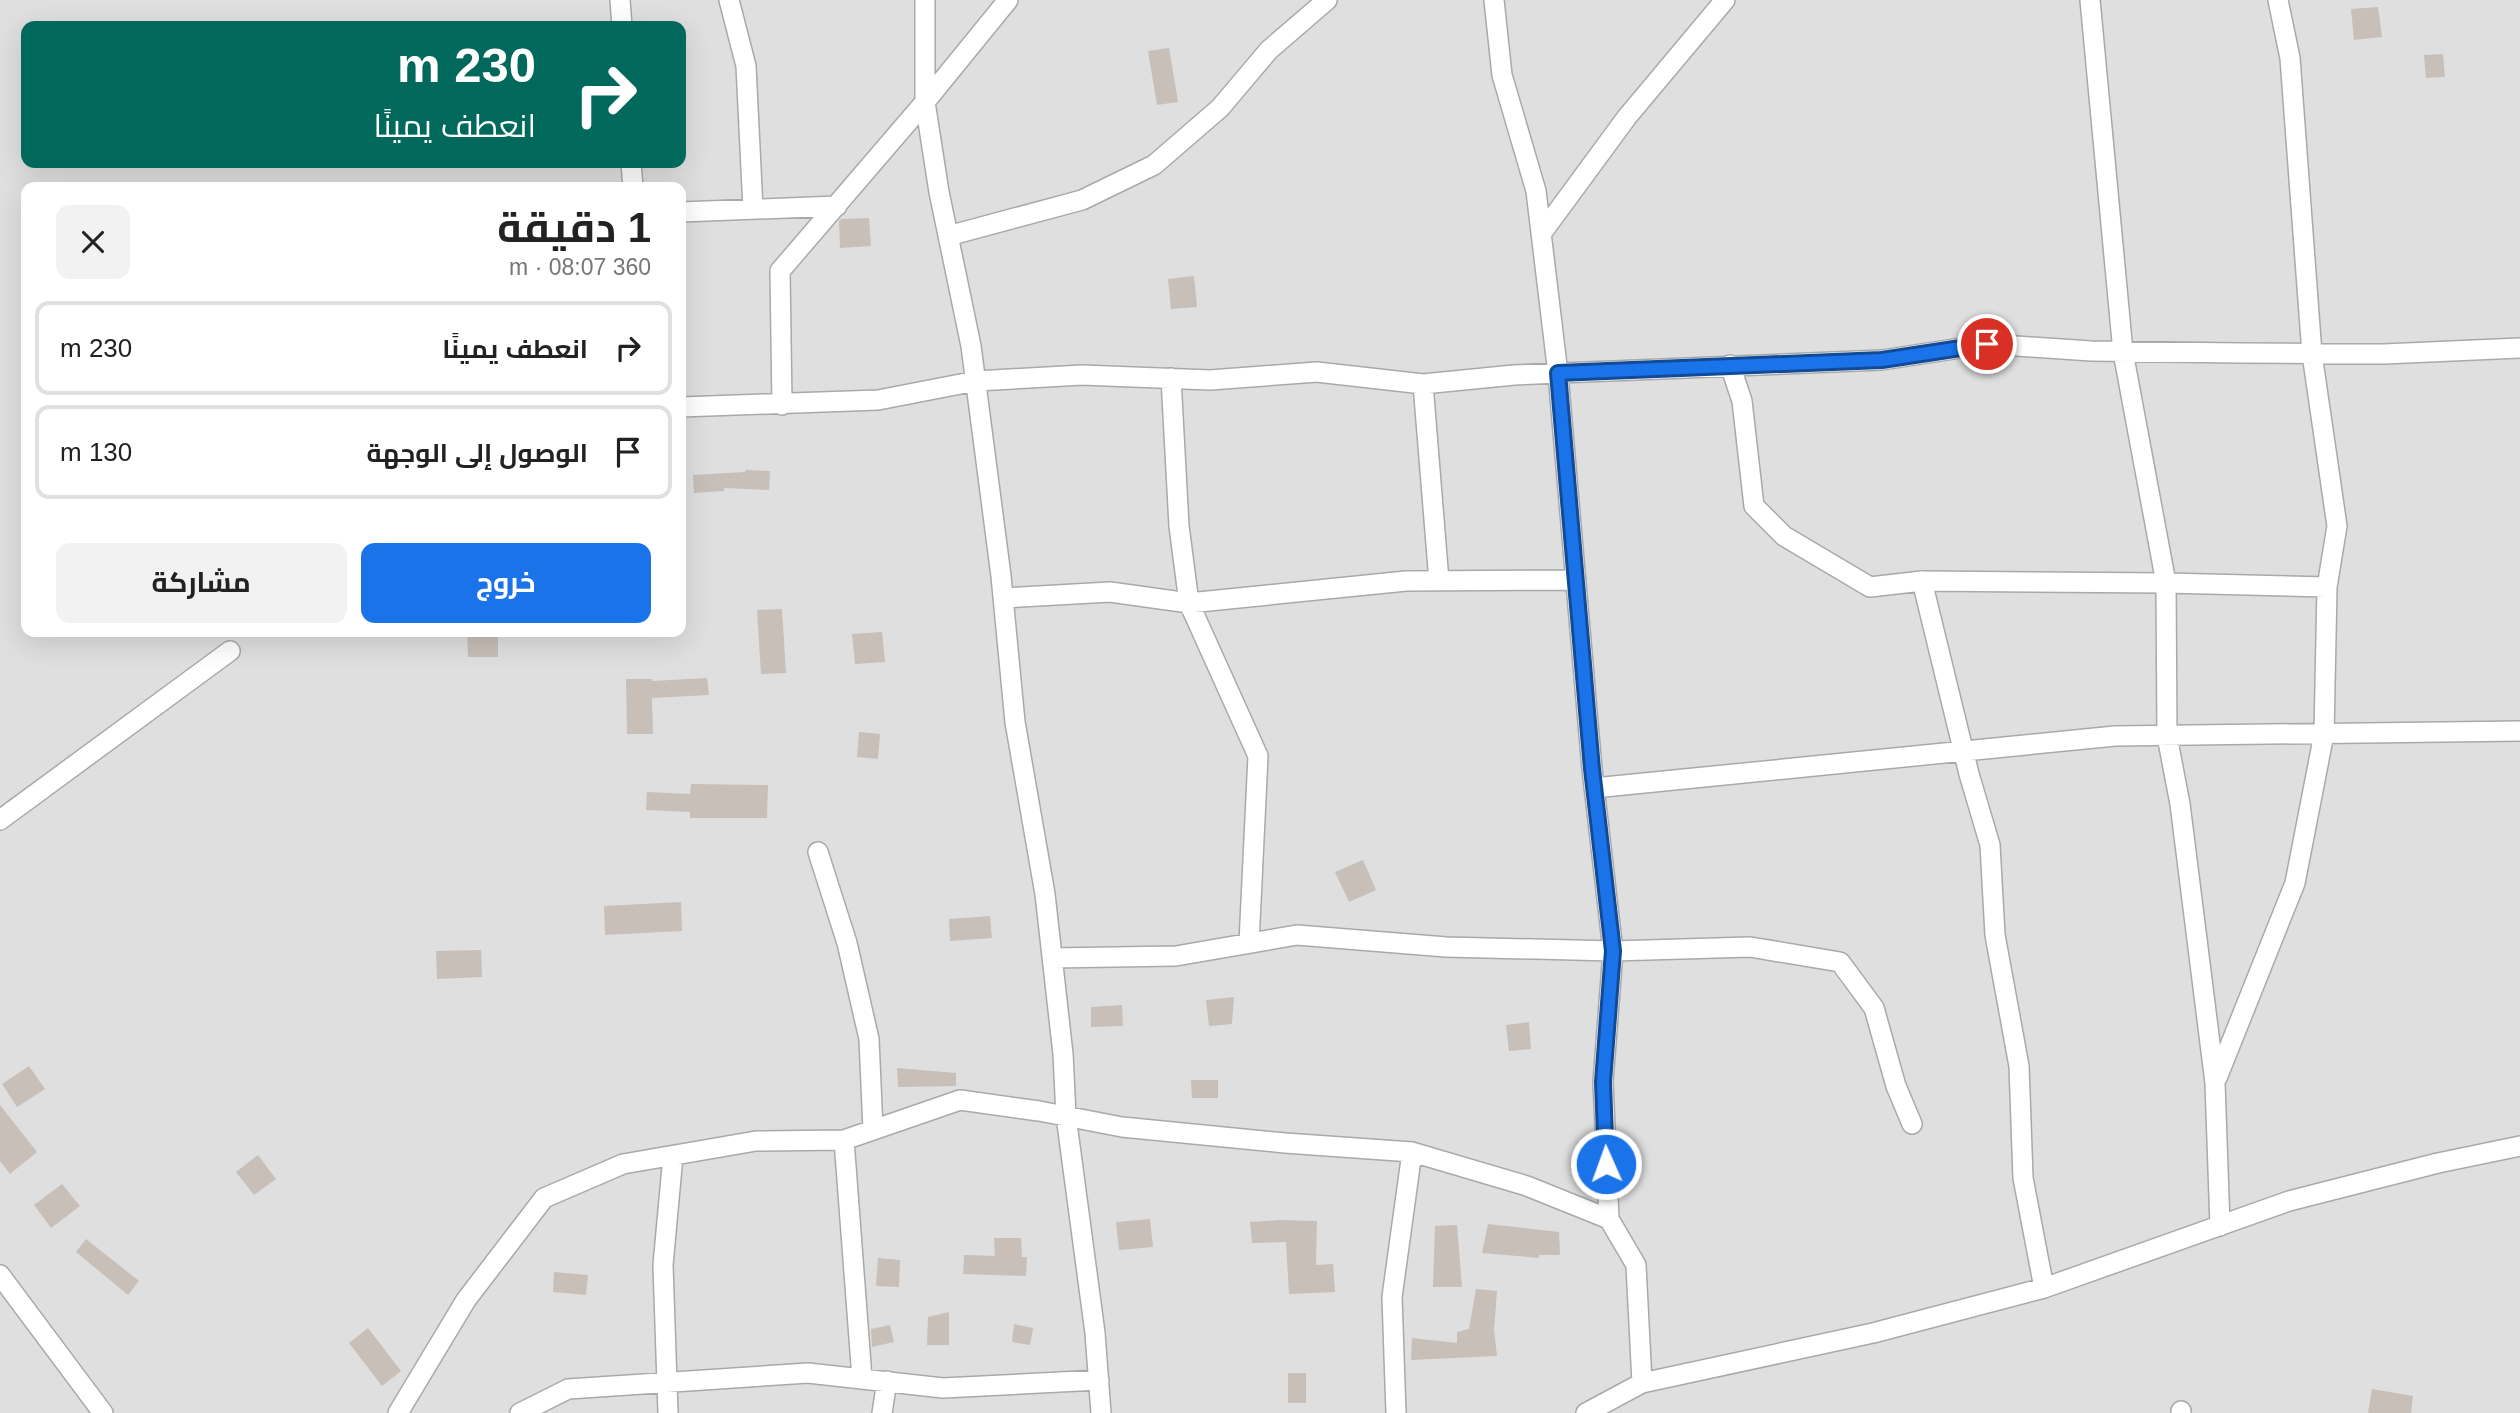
<!DOCTYPE html>
<html lang="ar">
<meta charset="utf-8">
<style>
body{margin:0;font-family:Arial,Cairo,sans-serif;background:#f2f2f2;color:#222;direction:rtl;height:100vh;display:flex;flex-direction:column;font-size:26px;white-space:nowrap}
*{box-sizing:border-box;margin:0}
p{font-size:23px;color:#767676}
.icon{flex:none;width:38px;height:38px;fill:none;stroke:currentColor;stroke-width:2;stroke-linecap:round;stroke-linejoin:round}
.map{position:relative;flex:1;overflow:hidden;direction:ltr}
.panel{position:absolute;left:21px;top:182px;width:665px;height:455px;display:flex;flex-direction:column;background:#fff;border-radius:14px;box-shadow:0 7px 28px #0002;direction:rtl}
.panel>*{flex:none}
.guide{position:absolute;left:21px;top:21px;width:665px;height:147px;border-radius:14px;box-shadow:0 7px 28px #0002;direction:rtl;background:#00695c;color:#fff;overflow:hidden}
.pin{position:absolute;display:grid;place-items:center;width:60px;height:60px;color:#fff;margin:-30px;border:4px solid #fff;border-radius:50%;box-shadow:0 2px 7px #0007}
.me{position:absolute;width:77px;margin:-38px;rotate:358deg;stroke-linejoin:round;filter:drop-shadow(0 0 5px #0008)}
.turn{display:flex;align-items:center;gap:24px;height:147px;padding:0 35px;font-size:32px}
.turn .icon{width:91px;height:91px;stroke-width:2.5}
.turn b{display:block;font-size:49px;line-height:60px}
.round{display:grid;place-items:center;flex:none;width:74px;height:74px;border-radius:14px;background:#f2f2f2}
.summary{display:flex;align-items:center;justify-content:space-between;height:119px;padding:0 35px}
h1{font-size:42px;font-weight:700;line-height:52px}
.button{display:flex;gap:14px;margin-top:auto;padding:14px 35px}
.button a{flex:1;height:80px;border-radius:14px;background:#1a73e8;color:#fff;font-size:28px;font-weight:700;line-height:80px;text-align:center}
.button a+a{background:#f2f2f2;color:#222}
ul{padding:0;list-style:none}
li{display:flex;align-items:center;gap:21px;height:94px;margin:0 14px 10px;padding:0 21px;border:4px solid #e0e0e0;border-radius:14px}
li div{flex:1}
li b{display:block;font-size:26px}
li em{font-style:normal}
.map>svg:first-child{display:block}
.residential{fill:#e0dfdf;fill-rule:evenodd}
.building{fill:#c7bfb8}
.lines{fill:none;stroke-linecap:round;stroke-linejoin:round}
.minor-casing{stroke:#a9a9a9;stroke-width:22}
.minor{stroke:#fff;stroke-width:19}
.route-casing{stroke:#114b97;stroke-width:18}
.route{stroke:#1a73e8;stroke-width:12}
</style>
<div class="map">
<svg width="2520" height="1413" viewBox="0 0 2520 1413">
<rect width="100%" height="100%" fill="#f2efe9"/>
<path class="residential" d="M0,0h2520v1413h-2520zM26,26h655v137h-655zM26,187h655v445h-655z"/>
<path class="building" d="M2378,7l4,30 -28,3 -3,-31z
M1169,48l9,54 -21,3 -9,-54z
M2443,54l2,23 -19,1 -2,-23z
M869,218l2,28 -31,2 -1,-27 2,-2z
M1194,276l3,31 -26,2 -3,-30z
M746,470l24,1 -1,19 -45,-2v3l-30,2 -1,-18 52,-3z
M782,609l4,64 -25,1 -4,-64z
M467,632h31v25h-30z
M882,632l3,30 -30,2 -3,-30z
M707,678l2,17 -57,3 1,36h-26l-1,-55h26v2z
M859,732l21,2 -2,25 -21,-2z
M691,784l77,1 -1,33h-77v-6l-44,-2 1,-18 43,2z
M1363,860l13,30 -27,12 -14,-30z
M681,902l1,29 -77,4 -1,-29z
M990,916l2,22 -42,3 -1,-22z
M481,950l1,27 -45,2 -1,-28z
M1234,997l-2,27 -23,2 -3,-26z
M1122,1005l1,21 -32,1v-20z
M1529,1022l2,27 -22,2 -3,-26z
M29,1066l16,23 -28,18 -15,-23z
M897,1068l59,5v13l-58,1z
M1191,1080h27v18h-26z
M0,1105l37,47 -27,22 -10,-13z
M258,1155l18,24 -22,16 -18,-23z
M62,1184l18,22 -29,22 -17,-23z
M1150,1219l3,28 -34,3 -3,-28z
M1280,1220l37,1 -1,44 17,-1 2,28 -46,2 -3,-52 -34,1 -2,-21z
M1488,1224l71,8 1,23h-21v3l-57,-5z
M1457,1225l5,62h-29l2,-61z
M994,1238h27l1,19h5l-1,19 -63,-2 1,-19 31,1z
M86,1239l53,42 -11,14 -52,-43z
M878,1258l22,2 -1,27 -23,-1z
M554,1272l34,3 -2,20 -33,-3z
M1476,1289l21,2 -3,39 3,26 -86,4 1,-22 45,5v-11l12,-3z
M949,1312v33h-22l1,-28z
M1014,1324l19,4 -3,17 -18,-3z
M890,1325l4,17 -22,5 -1,-18z
M368,1328l33,43 -19,15 -33,-43z
M1288,1373h18v30h-18z
M2372,1389l41,7 -2,17h-43z"/>
<g class="lines">
<g class="minor-casing">
<path id="minor" d="M620,0l2,26
M729,0l17,66 7,143
M925,0v102l14,90 32,154 30,230 14,146 30,172 18,160 3,62 29,217 6,80
M1494,0l8,75 34,116 22,183 34,395 21,182 -10,131 6,137
M2090,0l33,352 43,231 1,153 13,68 35,279 5,143
M631,163l2,24
M681,212l156,-6
M1541,234l86,-117 98,-117
M948,236l134,-36 72,-35 66,-57 49,-58 58,-50
M1730,365l12,36 12,105 30,30 86,51 52,-6 244,2 161,4
M1171,378l8,148 10,77 69,153 -9,187
M1423,384l16,197
M782,405l-2,-134 145,-169 83,-102
M681,407l197,-7 98,-19 106,-6 128,5 107,-8 106,12 91,-9 368,-15 105,-16 104,7 148,2 145,1 136,-6
M1922,581l47,193 21,71 5,90 24,131 4,112 21,110
M1003,598l107,-6 79,11 217,-22 170,-1
M1594,788l521,-52 405,-5
M0,820l230,-169
M818,852l29,91 22,96 4,91
M1052,958l124,-2 121,-21 149,12 167,4 137,-4 90,15 34,46 22,78 16,38
M2217,1078l78,-195 29,-149 3,-147 10,-61 -25,-172 -22,-296 -12,-58
M844,1140l18,238
M0,1275l103,138
M398,1413l68,-113 78,-102 79,-34 133,-23 88,-1 116,-40 79,11 83,16 163,16 127,9 115,34 82,33 27,46 6,118
M520,1413l48,-24 240,-16 135,15 156,-8
M668,1413l-5,-148 10,-109
M882,1413l5,-32
M1396,1413l-4,-116 20,-145
M1586,1413l56,-30 231,-50 171,-45 245,-87 149,-38 82,-17
M2181,1413v-2"/>
</g>
<use href="#minor" class="minor"/>
</g>
<g class="lines">
<g class="route-casing">
<path id="route" d="M1606,1164l-3,-82 10,-131 -21,-182 -34,-396 324,-13 105,-16"/>
</g>
<use href="#route" class="route"/>
</g>
</svg>
<div class="pin" style="left:1987px;top:344px;background:#d93025"><svg class="icon" aria-label="arrive" viewBox="0 0 24 24"><path d="M6 21V4h12l-3 4 3 4H6"/></svg></div>
<svg class="me" style="left:1606px;top:1164px" viewBox="-20 -20 40 40"><circle r="17" fill="#1a73e8" stroke="#fff" stroke-width="3"/><path d="M0-11L8 9 0 5-8 9z" fill="#fff"/></svg>
<div class="guide">
<div class="turn"><svg class="icon" aria-label="right" viewBox="0 0 24 24"><path d="M7 20v-9h11M14 6l5 5-5 5"/></svg><div><b>230 m</b>انعطف يمينًا</div></div>
</div>
<section class="panel">
<div class="summary"><div><h1>1 دقيقة</h1><p>360 m · 08:07</p></div><a class="round"><svg class="icon" aria-label="close" viewBox="0 0 24 24"><path d="M6 6l12 12M18 6L6 18"/></svg></a></div>
<ul>
<li><svg class="icon" aria-label="right" viewBox="0 0 24 24"><path d="M7 20v-9h11M14 6l5 5-5 5"/></svg><div><b>انعطف يمينًا</b></div><em>230 m</em></li>
<li><svg class="icon" aria-label="arrive" viewBox="0 0 24 24"><path d="M6 21V4h12l-3 4 3 4H6"/></svg><div><b>الوصول إلى الوجهة</b></div><em>130 m</em></li>
</ul>
<div class="button"><a>خروج</a><a>مشاركة</a></div>
</section>
</div>
